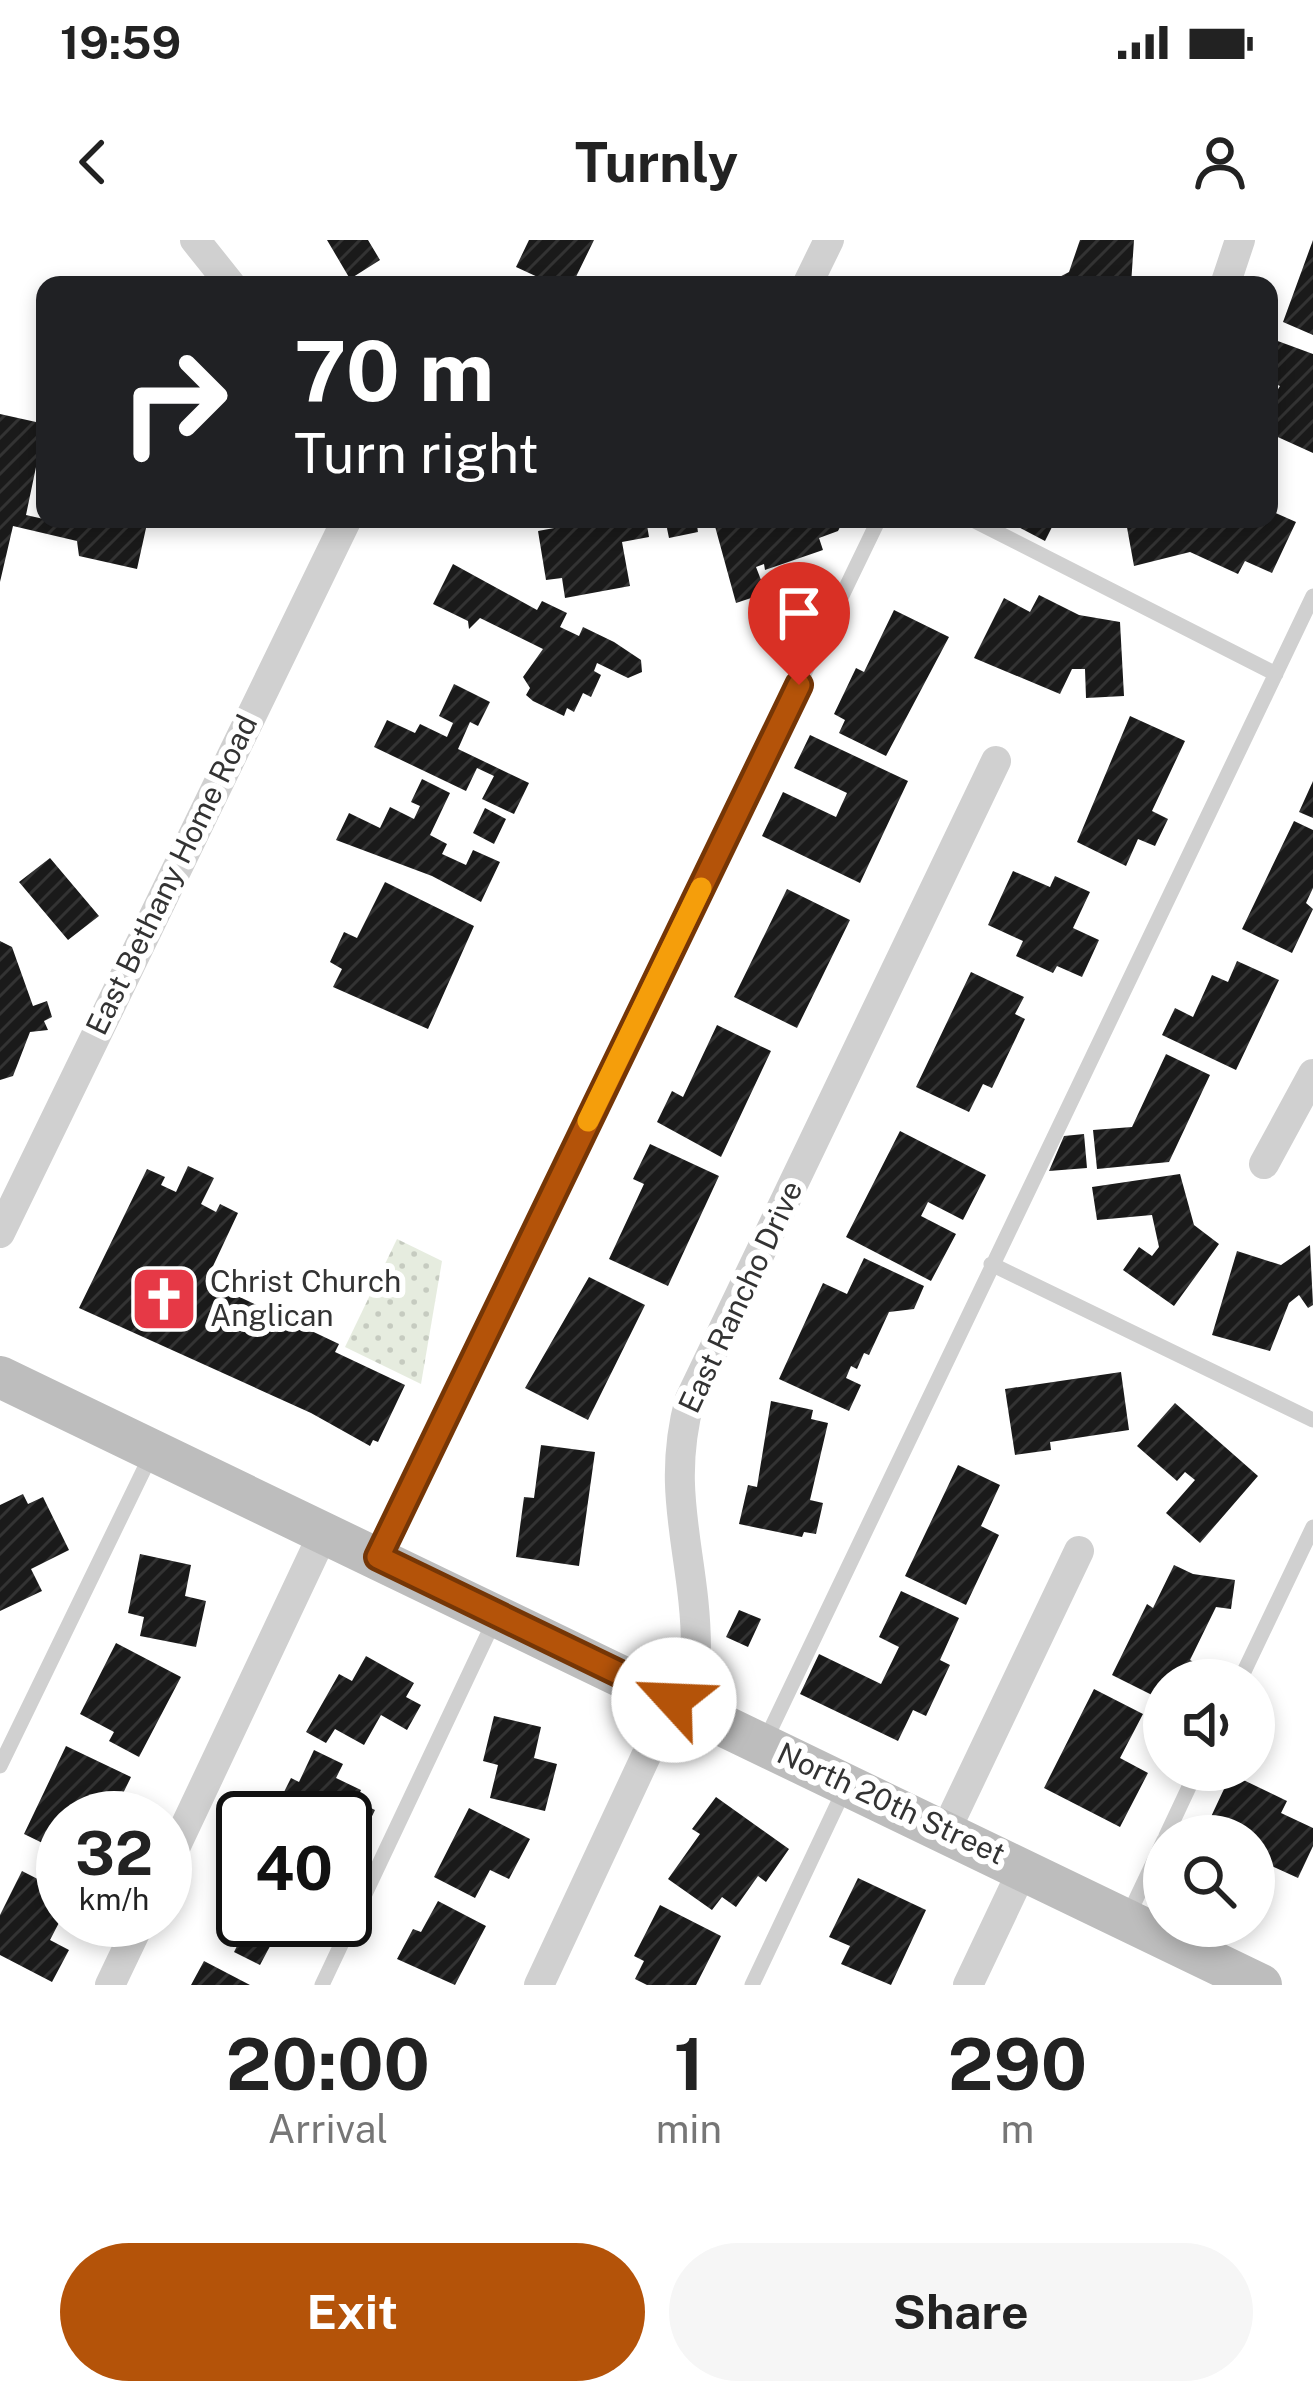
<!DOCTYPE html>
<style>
body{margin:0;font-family:"Public Sans",sans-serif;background:#f6f6f6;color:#222;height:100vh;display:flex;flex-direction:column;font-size:45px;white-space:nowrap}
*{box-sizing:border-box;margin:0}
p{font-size:39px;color:#767676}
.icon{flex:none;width:66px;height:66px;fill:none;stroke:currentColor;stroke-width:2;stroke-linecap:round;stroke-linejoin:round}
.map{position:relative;height:1745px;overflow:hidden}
.sheet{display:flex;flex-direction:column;background:#fff;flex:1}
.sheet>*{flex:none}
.hud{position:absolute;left:36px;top:36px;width:1242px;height:252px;border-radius:24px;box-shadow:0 6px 18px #0003;background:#202124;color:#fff;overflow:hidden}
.controls{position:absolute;left:1143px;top:1419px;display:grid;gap:24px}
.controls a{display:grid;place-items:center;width:132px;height:132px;border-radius:50%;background:#fff;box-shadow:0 6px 18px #0003;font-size:60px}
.speed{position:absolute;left:36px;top:1551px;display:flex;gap:24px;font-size:60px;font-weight:700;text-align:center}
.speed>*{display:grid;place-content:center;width:156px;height:156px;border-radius:50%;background:#fff;box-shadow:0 6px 18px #0003;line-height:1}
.speed small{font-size:30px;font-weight:400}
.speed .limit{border:6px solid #111;border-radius:18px;background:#fff;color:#111}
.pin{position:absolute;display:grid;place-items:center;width:102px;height:102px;color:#fff;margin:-123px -51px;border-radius:50% 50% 50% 0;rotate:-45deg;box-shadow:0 0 12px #0007}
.pin .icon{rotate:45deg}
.me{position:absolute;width:132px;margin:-66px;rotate:295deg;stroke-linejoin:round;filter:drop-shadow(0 0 9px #0008)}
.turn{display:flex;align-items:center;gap:42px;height:252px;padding:0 60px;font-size:54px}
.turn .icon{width:156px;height:156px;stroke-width:2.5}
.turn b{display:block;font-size:84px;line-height:102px}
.eta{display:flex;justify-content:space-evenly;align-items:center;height:204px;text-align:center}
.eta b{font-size:72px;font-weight:700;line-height:84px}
.cta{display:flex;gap:24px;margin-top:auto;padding:24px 60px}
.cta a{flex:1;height:138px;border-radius:72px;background:#b45309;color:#fff;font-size:48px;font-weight:700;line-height:138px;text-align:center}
.cta a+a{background:#f6f6f6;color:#222}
.status{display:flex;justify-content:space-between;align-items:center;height:84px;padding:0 60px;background:#fff;direction:ltr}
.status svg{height:33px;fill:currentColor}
header{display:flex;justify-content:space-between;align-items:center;height:156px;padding:0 60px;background:#fff;font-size:54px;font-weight:700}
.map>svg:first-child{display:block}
.park{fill:url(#park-dots)}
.building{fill:url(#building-hatch)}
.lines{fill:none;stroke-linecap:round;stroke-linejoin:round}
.lane{stroke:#d0d0d0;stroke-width:15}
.street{stroke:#d0d0d0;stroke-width:30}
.secondary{stroke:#bdbdbd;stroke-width:42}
.route-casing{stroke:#753606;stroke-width:30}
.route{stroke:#b45309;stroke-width:21}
.slow{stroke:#f59e0b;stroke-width:21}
.labels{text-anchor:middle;stroke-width:12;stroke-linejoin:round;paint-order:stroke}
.street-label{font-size:30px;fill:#333;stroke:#fff}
.poi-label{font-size:30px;fill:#333;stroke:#fff;text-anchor:start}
</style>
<div class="status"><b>19:59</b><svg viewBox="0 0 49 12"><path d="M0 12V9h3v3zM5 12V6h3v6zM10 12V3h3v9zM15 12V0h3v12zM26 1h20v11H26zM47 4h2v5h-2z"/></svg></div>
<header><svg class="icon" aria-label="back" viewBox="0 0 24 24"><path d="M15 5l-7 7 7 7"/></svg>Turnly<svg class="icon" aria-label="person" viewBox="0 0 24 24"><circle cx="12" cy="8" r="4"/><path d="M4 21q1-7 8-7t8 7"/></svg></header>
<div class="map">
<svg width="1313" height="1745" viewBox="0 0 1313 1745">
<defs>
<pattern id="park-dots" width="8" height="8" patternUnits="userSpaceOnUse" patternTransform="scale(3)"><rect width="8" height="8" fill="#e6ecdf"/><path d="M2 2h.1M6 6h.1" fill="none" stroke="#c6cbc0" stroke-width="1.8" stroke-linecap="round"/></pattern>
<pattern id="building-hatch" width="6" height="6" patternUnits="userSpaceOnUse" patternTransform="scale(3)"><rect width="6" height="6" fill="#1a1a1a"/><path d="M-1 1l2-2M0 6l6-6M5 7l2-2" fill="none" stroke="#333"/></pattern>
</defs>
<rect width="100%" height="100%" fill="#fff"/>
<path class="park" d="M397,999l45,22 -21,123 -76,-37z"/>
<path class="building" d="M327,0h41l12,20 -30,19z
M529,0h65l-22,45h-17l-39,-18z
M1080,0h54l-3,45h-87l25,-13z
M1313,0v95l-30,-13z
M1275,100l38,14v99l-44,-20v-41l6,2 5,-8 -11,-5z
M0,174l45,10 -19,91 31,7 91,-3 -11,50 -58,-13 -2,-15 -64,-15 -13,56z
M1269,270l27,12 -24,51 -27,-12 -7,13 -48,-22 -56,14 -8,-44 143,-3z
M575,279h71l3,18 -27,5 8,44 -65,12 -3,-20 -16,2 -8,-49 38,-7z
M665,279h31l2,13 -29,6z
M713,279h131l-6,12 -19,7 4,12 -58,20 -1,-6 -8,3 10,26 -30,10z
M1003,279h53l-11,22z
M453,324l84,46 5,-9 25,12 -7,14 19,9 4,-9 31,15 27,18 1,12 -14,6 -31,-15 -3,8 7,4 -10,22 -8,-4 -9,19 -7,-4 -3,8 -31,-15 -7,-6 4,-7 -7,-11 20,-28 -63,-31 -11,11 -1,-8 -35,-17z
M1039,355l40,20 41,7 4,74 -38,2 -1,-29h-13l-12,25 -86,-36 30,-60 26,14z
M894,370l55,27 -63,119 -47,-23 6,-13 -11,-6 22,-46 8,4z
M454,444l36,18 -12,24 -8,-4 -12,27 71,34 -15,31 -32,-15 12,-23 -17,-8 -11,23 -92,-44 13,-27 28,13 5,-9 27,13 6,-14 -14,-7z
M1130,476l55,25 -33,70 16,8 -13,27 -17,-7 -12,27 -49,-24z
M810,495l98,46 -48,102 -98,-47 21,-44 53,25 11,-24 -53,-25z
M422,539l28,14 -20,42 17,9 -5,10 24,11 7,-15 27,12 -19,40 -49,-26 -96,-36 13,-27 31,15 10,-21 24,12 6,-13 -9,-4z
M1313,541v37l-14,-6z
M485,568l21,11 -12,25 -21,-11z
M1294,581l19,9v58l-7,15 7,6 -21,44 -50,-24z
M50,618l49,58 -31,24 -49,-58z
M1013,631l37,16 5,-11 35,16 -17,36 26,12 -17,37 -25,-11 -4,7 -37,-17 7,-15 -35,-16z
M385,642l89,44 -46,103 -95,-42 9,-18 -12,-7 14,-30 13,6z
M787,649l63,31 -53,108 -63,-31z
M0,701l12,6 21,59 14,-5 5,16 -8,4 4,9 -18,2 -17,44 -13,4z
M1237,721l42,19 -43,90 -74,-35 13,-27 18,9 19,-42 16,7z
M971,732l53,25 -9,17 10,5 -33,69 -9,-4 -14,28 -53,-25z
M717,785l54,26 -50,106 -64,-35 15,-31 11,6z
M1166,814l44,21 -41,87 -72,7 -4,-39 39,-3z
M900,891l86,44 -23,45 -35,-18 -7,14 35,18 -25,47 -85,-44z
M1084,894l3,34 -38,3 15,-35z
M650,904l69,32 -51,110 -59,-27 35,-75 -11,-5z
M188,926l26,12 -13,26 15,8 4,-8 18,9 -32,68 133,63 -4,8 70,33 -27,57 -5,-2 -3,6 -59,-33 -232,-105 68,-139 18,8 -4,8 15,7z
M1180,934l14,51 25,19 -45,62 -51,-36 16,-23 13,9 7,-9 -7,-32 -55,5 -5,-33z
M1310,1005l3,60 -5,3 -9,-13 -10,8 -19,48 -58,-16 25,-84 44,14z
M864,1018l60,28 -10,23 -25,3 -20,43 -5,-2 -7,16 -6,-3 -5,12 15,7 -12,26 -70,-32 44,-96 24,11z
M589,1037l56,28 -57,115 -63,-32z
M1121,1132l8,58 -79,12 1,8 -36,5 -10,-66z
M771,1161l42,9 -2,9 17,4 -18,77 13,3 -7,31 -12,-2 -2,5 -63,-13 9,-39 9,2z
M1175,1163l83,73 -58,67 -34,-30 29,-33 -10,-8 -8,9 -40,-35z
M541,1205l54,7 -16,114 -63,-9 8,-60 10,1z
M958,1225l42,20 -19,41 18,9 -33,70 -61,-29z
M23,1254l5,10 15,-7 26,53 -38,19 11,22 -42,20v-106z
M140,1314l51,11 -6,31 21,5 -10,46 -56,-11 4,-19 -16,-4z
M1174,1325l19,9 42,6 -4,29 -15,-2 -26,53 7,4 -8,16h-25v21l-52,-26 35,-71 6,4z
M901,1351l58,27 -19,42 10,5 -24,51 -13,-6 -15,31 -98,-47 19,-40 62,30 18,-37 -20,-10z
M739,1370l22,9 -13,28 -22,-10z
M116,1403l65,34 -42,80 -30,-16 5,-9 -34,-18z
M366,1416l48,27 -8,14 15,8 -14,25 -26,-15 -17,30 -29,-16 -9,14 -20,-11 33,-58 13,7z
M1094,1449l49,25 -23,44 28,15 -28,54 -76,-39z
M494,1476l47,11 -7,31 23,6 -12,47 -55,-13 8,-33 -15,-4z
M66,1506l65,31 -20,41h-48v35l-39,-19z
M314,1510l29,14 -7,14 25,12 -5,11 19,9 -18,37 -12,-6v-23h-74l20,-40 8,4z
M1231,1534l56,27 -6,12 32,15v18l-15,32 -35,-16 -9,18v-44h-52z
M716,1557l73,52 -23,33 -8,-6 -22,31 -14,-10 -10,13 -44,-31 32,-45 -8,-5z
M469,1568l61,31 -21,40 -19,-9 -15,28 -41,-21z
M22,1631l41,21v23l-13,25 19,10 -17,32 -52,-27v-40z
M858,1638l68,32 -35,75 -50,-21 9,-18 -21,-9z
M438,1661l48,25 -31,59 -58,-26 16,-30 8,3z
M660,1665l61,31 -25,49h-49l-12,-6 9,-18 -10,-5z
M250,1680h34l-24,45 -26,-13z
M204,1721l46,24h-59z"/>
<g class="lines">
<path class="lane" d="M971,279l305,155
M991,1024l322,156
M379,1314l500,-1035
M1240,1440l73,-153
M765,1501l548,-1145
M0,1526l152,-313
M1166,1596l31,-66
M1128,1676l36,-76
M322,1745l173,-366
M752,1745l94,-199"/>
<path class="street" d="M195,0l36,45
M807,45l22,-45
M1225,45l15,-45
M1264,924l49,-90
M0,993l347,-714
M945,1592l134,-281
M165,1629l159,-337
M110,1745l31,-65
M539,1745l157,-336c0,-94 -32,-154 -6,-250l306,-638
M968,1745l56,-118"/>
<path class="secondary" d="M0,1137l1261,608"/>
</g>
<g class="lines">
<g class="route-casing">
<path id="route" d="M674,1460l-296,-143 421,-872"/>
</g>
<use href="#route" class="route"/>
<path class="slow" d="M588,881l113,-233"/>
</g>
<defs>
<g id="church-square" transform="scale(3.45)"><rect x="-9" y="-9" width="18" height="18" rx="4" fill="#e63946" stroke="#fff"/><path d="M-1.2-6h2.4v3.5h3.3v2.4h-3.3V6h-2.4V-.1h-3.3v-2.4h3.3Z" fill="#fff"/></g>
</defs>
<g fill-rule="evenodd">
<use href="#church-square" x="164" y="1059"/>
</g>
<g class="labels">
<g class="street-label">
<text transform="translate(172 635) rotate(-64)" y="10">East Bethany Home Road</text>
<text transform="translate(741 1057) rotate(-65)" y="10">East Rancho Drive</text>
<text transform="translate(891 1564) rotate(25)" y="10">North 20th Street</text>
</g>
<g class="poi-label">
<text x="210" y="1052">Christ Church<tspan x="210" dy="34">Anglican</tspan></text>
</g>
</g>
</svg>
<div class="controls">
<a><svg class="icon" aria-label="sound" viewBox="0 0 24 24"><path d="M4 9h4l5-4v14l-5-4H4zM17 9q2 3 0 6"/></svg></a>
<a><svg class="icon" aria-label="search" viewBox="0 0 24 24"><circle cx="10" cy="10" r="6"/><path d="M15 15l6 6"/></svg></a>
</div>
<div class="speed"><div>32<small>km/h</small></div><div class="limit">40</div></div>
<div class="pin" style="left:799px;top:445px;background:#d93025"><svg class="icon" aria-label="arrive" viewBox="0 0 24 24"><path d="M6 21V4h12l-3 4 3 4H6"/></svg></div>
<svg class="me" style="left:674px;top:1460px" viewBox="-20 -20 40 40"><circle r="19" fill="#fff"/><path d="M0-13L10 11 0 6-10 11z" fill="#b45309"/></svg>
<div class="hud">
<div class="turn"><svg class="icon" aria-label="right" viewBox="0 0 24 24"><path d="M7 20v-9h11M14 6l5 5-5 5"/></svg><div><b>70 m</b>Turn right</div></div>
</div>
</div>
<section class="sheet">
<div class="eta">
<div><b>20:00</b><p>Arrival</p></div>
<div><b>1</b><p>min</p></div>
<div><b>290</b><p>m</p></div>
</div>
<div class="cta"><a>Exit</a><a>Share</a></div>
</section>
